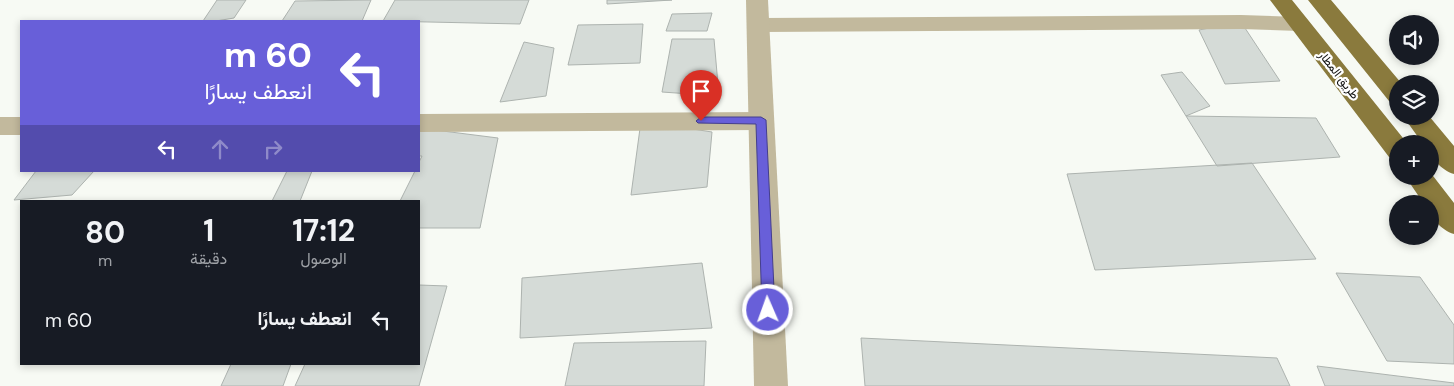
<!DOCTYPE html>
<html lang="ar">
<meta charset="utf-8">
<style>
body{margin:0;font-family:"DM Sans",Vazirmatn,sans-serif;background:#20242c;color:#f1f3f6;direction:rtl;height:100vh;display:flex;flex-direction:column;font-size:19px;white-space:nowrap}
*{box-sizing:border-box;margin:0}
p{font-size:16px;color:#9ea1a6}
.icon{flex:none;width:28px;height:28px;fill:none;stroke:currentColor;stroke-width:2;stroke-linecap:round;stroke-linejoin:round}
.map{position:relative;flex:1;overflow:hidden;direction:ltr}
.details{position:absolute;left:20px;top:200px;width:400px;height:165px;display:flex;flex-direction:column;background:#171b24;border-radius:0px;box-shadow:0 2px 8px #0003;direction:rtl}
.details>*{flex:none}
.top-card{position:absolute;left:20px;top:20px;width:400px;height:152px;border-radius:0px;box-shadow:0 2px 8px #0003;direction:rtl;background:#685fd9;color:#fff;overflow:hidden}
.tools{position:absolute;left:1389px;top:15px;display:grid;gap:10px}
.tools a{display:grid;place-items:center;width:50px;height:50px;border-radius:50%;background:#171b24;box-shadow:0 2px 8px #0003;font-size:25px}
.pin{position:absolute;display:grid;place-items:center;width:42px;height:42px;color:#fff;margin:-51px -21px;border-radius:50% 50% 50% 0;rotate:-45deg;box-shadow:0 0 5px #0007}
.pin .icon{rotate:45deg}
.me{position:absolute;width:55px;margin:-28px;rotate:358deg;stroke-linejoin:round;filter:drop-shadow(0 0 4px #0008)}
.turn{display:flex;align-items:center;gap:18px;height:105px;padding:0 25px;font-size:22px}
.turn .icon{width:65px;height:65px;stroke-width:2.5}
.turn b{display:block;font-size:35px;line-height:42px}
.lanes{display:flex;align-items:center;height:48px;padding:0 25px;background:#0003;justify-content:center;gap:25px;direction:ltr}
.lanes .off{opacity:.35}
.eta{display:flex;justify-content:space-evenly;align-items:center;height:85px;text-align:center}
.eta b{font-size:30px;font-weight:700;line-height:35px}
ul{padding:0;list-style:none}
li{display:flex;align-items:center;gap:15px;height:70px;padding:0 25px}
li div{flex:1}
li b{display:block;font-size:19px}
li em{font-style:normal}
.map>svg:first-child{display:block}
.building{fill:#d5dbd7;stroke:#adb3af}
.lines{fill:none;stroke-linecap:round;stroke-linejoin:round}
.minor{fill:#c2b99d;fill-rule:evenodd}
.tertiary{fill:#c2b99d;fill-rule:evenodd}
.trunk{fill:#8a7a3d;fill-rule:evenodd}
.route{fill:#685fd9;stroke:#443e8d}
.labels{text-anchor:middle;stroke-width:4.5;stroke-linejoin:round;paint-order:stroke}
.street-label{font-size:12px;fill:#0c0c0b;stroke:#fff}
</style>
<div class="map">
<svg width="1454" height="386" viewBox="0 0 1454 386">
<rect width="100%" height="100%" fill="#f7faf4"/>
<path class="building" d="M217,0h29l-12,18 -18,3h-13z
M371,0l-9,21h-80l13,-20z
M395,0h134l-9,24 -137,-3z
M607,0h65l-65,4z
M712,13l-5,18h-41l6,-17z
M1241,22l39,59 -55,3 -26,-54z
M643,24l-3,39 -72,2 10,-40z
M672,39h42l5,57 -57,-4z
M524,42l30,6 -8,48 -46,6z
M1182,72l28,34 -24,10 -25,-41z
M1186,116l130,2 24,39 -123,9z
M641,121l71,11 -5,55 -76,8z
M419,128l79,10 -18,90h-61v-27h-19l15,-30h4v-9l3,-6h-3z
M1252,163l64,96 -221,11 -28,-96z
M36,171h58l-22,24 -58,5z
M287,171h25l-12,30h-28z
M702,263l10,65 -192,10 2,-60z
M1336,273l84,4 34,48v39l-67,-3z
M419,285l28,1 -28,100h-124l10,-22h114z
M861,338l416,20 13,28h-425z
M706,341l-2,45h-139l9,-43z
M231,364h60l-8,22h-62z
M1317,366l137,17v3h-129z"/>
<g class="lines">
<path class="minor" d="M1241,15l58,2 8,2 3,5 -3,5 -8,2 -58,-2 -483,3 -8,-2 -3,-5 3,-5 8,-2z
M761,112l9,3 4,6 -4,6 -9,3 -342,2v-18z
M0,117h21v18h-21z"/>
<path class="tertiary" d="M746,0h22l20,386h-34z"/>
<path class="trunk" d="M1270,0h22l115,143 -9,1v15l-9,-2z
M1308,0h23l71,84h-4v19l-9,-2z
M1403,116h26l25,30v28c-13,-4 -24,-16 -24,-30h-7z
M1430,172l24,31v31c-13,-4 -24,-16 -24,-30h-6l-19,-28h25z"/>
</g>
<path class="route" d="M701,117h60l5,3 9,190 -2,4 -5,2 -4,-2 -2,-4 -6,-186 -58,-1 -2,-2z"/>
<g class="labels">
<g class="street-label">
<text transform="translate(1339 75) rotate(52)" y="4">طريق المطار</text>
</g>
</g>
</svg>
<div class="tools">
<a><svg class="icon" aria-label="sound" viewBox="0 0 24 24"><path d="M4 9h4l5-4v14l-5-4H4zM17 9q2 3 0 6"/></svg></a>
<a><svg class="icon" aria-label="layers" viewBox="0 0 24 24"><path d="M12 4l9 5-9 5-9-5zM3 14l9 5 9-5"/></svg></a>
<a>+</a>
<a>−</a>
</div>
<div class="pin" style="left:701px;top:121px;background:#d93025"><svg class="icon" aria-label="arrive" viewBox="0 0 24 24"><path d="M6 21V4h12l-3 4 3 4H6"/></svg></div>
<svg class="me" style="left:768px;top:310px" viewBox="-20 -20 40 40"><circle r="17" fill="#685fd9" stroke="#fff" stroke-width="3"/><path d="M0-11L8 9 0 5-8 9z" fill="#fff"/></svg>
<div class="top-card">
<div class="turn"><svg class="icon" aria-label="left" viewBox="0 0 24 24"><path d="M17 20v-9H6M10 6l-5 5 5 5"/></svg><div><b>60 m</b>انعطف يسارًا</div></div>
<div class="lanes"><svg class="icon" aria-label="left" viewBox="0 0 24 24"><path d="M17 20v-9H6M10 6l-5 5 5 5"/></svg><svg class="icon off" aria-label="ahead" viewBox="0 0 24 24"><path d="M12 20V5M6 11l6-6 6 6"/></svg><svg class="icon off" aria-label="right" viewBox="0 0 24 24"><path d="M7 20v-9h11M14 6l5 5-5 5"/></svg></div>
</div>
<section class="details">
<div class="eta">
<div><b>17:12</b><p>الوصول</p></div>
<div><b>1</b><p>دقيقة</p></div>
<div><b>80</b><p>m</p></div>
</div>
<ul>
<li><svg class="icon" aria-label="left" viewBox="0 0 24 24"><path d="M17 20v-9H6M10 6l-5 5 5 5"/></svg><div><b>انعطف يسارًا</b></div><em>60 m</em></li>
</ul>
</section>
</div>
